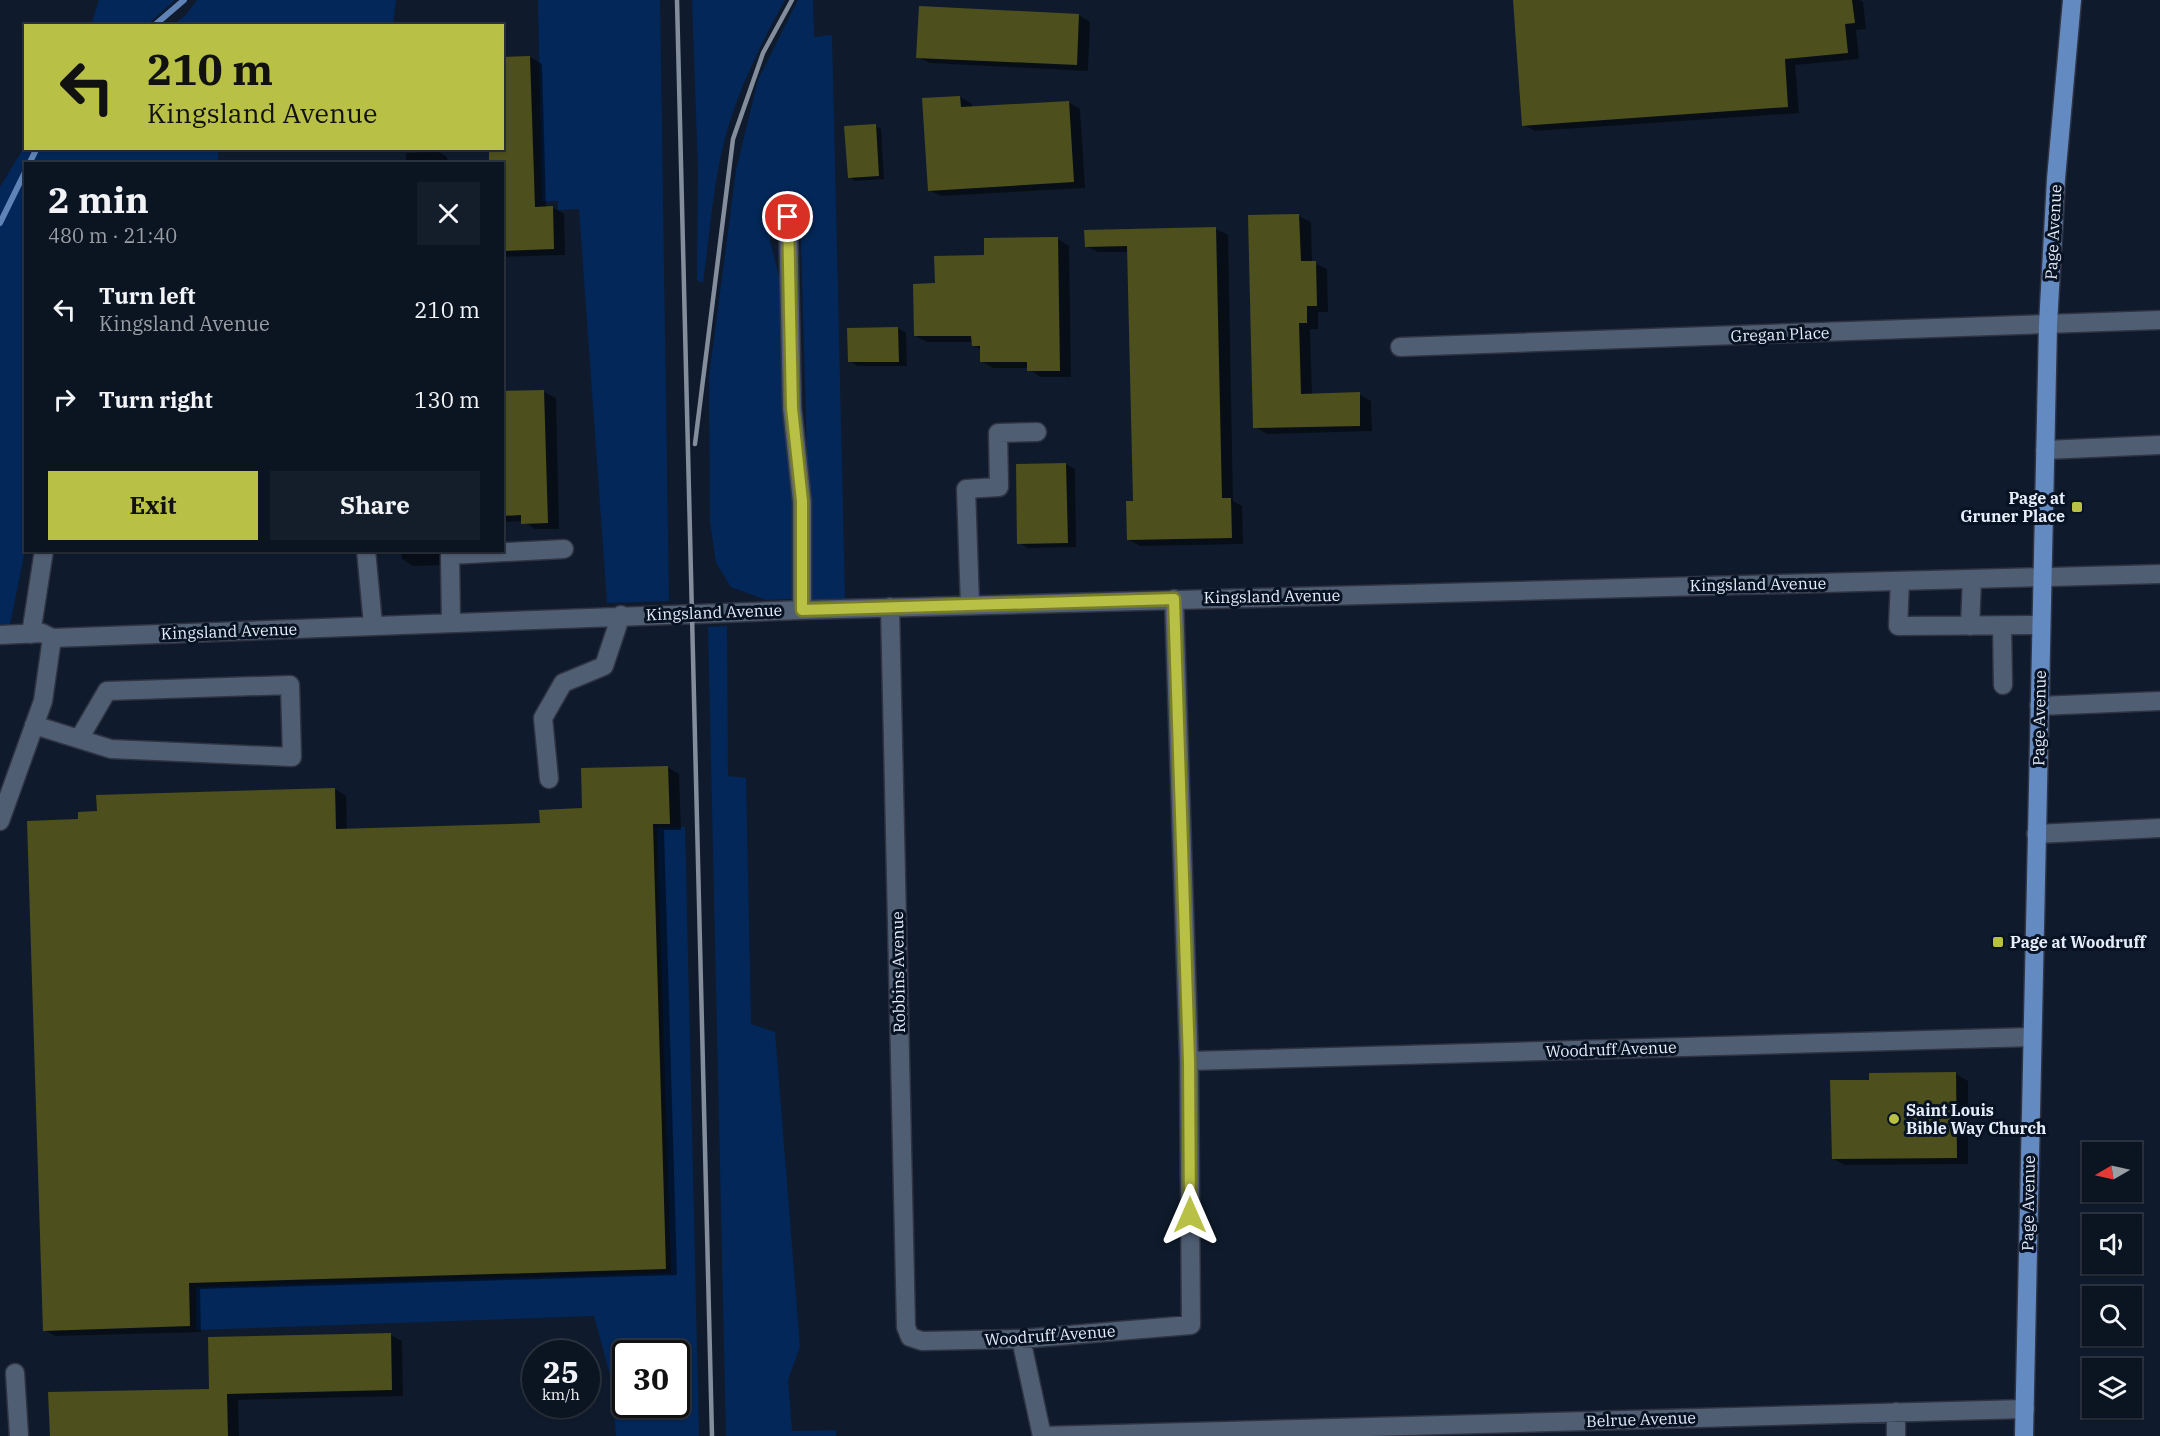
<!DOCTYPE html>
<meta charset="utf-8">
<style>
body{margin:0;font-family:"IBM Plex Serif",serif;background:#141d2a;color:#f1f3f6;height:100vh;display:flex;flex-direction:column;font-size:22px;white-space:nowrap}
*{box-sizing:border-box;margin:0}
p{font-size:20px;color:#9a9ea5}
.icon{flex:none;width:33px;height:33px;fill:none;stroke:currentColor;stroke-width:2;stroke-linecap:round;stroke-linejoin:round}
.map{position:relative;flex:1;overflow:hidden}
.sheet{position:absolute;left:24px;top:162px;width:480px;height:390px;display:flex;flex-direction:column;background:#0b1421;border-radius:0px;box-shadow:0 2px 4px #0004,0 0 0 2px #2b333f}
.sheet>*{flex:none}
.banner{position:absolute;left:24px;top:24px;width:480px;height:126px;border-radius:0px;box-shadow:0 2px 4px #0004,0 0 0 2px #2b333f;background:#b9c046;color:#111;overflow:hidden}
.needle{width:39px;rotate:261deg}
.tools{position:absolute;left:2082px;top:1142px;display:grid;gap:12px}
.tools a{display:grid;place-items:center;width:60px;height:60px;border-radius:0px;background:#0b1421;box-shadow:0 2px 4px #0004,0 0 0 2px #2b333f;font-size:30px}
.speed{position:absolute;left:522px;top:1340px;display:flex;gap:12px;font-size:30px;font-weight:700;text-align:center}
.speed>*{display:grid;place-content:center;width:78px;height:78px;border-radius:50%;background:#0b1421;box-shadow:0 2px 4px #0004,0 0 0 2px #2b333f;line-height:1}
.speed small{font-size:15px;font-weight:400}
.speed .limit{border:3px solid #111;border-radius:9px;background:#fff;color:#111}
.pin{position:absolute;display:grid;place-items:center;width:51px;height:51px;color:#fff;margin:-26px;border:3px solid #fff;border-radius:50%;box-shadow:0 2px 6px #0007}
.me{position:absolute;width:66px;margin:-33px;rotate:0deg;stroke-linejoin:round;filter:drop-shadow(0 0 4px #0008)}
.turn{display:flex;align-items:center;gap:21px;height:126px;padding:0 24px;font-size:27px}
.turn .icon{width:78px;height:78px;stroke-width:2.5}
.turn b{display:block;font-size:42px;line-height:51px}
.round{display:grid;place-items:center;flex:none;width:63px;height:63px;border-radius:0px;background:#141d2a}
.overview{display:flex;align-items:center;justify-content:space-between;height:102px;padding:0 24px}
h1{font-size:36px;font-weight:800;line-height:45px}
.cta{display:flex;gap:12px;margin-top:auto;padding:12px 24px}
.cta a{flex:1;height:69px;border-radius:0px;background:#b9c046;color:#111;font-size:24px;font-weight:800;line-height:69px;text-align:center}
.cta a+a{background:#141d2a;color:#f1f3f6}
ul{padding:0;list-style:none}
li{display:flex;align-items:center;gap:18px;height:90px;padding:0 24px}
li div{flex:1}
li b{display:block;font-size:22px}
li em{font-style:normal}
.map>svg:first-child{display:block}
.green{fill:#032758;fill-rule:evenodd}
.shadow{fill:#0007}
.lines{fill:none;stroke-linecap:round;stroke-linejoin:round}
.stream{stroke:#5f83b6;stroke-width:6}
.building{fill:#4d501c}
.minor-casing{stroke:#2f3342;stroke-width:21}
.major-casing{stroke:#2f3342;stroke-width:21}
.minor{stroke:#505e73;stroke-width:18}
.major{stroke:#648ac2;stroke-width:18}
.rail{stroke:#838d9c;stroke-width:4.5}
.route-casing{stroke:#787d2e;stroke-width:15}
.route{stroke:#b9c046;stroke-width:10}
.poi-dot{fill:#b9c046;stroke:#071222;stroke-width:2}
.labels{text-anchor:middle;stroke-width:6;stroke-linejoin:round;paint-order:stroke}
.street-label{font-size:16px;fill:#e5edfa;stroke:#071222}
.poi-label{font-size:16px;font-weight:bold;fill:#e5edfa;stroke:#071222;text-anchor:start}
</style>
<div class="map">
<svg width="2160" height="1436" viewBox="0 0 2160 1436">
<rect width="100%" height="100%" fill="#0f1b2c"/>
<path class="green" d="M99,0h76l-28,25h-56z
M197,0h199l-3,25h-221l14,-10z
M538,0h122l9,601 -62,2 -28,-394 -21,1v-9h-16z
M692,0h93c-22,40 -46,88 -58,131 -14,49 -17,102 -24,152l-6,-3 1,-111z
M798,0h15l1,37 18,-2 13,564h-34l-10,-358 -4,-32 -16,-10 -11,9v33l12,47 3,128 9,111v72l-28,1 -35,-13 -15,-24 -6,-42 -1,-144 27,-207 22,-90z
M25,146l1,2 192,1v14l-192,1v381l-16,80 -10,1v-439z
M727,626l1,150 18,2 5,246 24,8 25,315 -12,33 4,51 44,-1v6h-110l-18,-809z
M685,827l14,609h-83l-5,-58 -17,-62 -398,14v-43l475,-14 -14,-445zM626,1353h50v51h-50z"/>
<path class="shadow" d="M1515,0h344l4,2 3,27 -10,1 3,29 -64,6 4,48 -264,18 -11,-6z
M1079,15l11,7 -2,49 -158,-8 -12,-6z
M530,57l12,7 4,144 6,-1 12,7 1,41 -63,2v-109z
M960,97l12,7v4l96,-6 12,7 5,79 -144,8 -12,-6z
M876,126l5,3 3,50 -29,2 -6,-4z
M439,152l8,5 1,7h-42v-11z
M1299,216l12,6 1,40 15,7 1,43h-10v17h-8l2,66 47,-1 12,7 1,30 -105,3 -12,-7z
M1216,229l12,6 5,266 9,5 1,38 -103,2 -12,-7 6,-36 -5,-251h-31l-12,-6v-15z
M1058,239l11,7 2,131h-31l-12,-9h-35l-12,-7v-11l-8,-5v-3h-46l-12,-6 21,-51 50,-28z
M898,328l8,5 1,33h-49l-9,-5z
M544,392l12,6 3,131h-24l-12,-8 -21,1v-129z
M1066,464l9,5 1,78 -48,1 -9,-5 -2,-77z
M401,550h48v15l-36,1 -11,-7z
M667,767l12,7 2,56h-17l13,445 -477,14 1,43 -145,4 -12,-6 35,-509 256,-32 11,7 1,34 195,-6 42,-14z
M1956,1074l12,7v83l-123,1 -12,-6 37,-78z
M390,1335l12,6 1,55 -165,4 1,36h-188z"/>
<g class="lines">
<path class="stream" d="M156,24l28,-24
M29,164l8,-16
M0,223l26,-53"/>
</g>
<path class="building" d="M1513,0h339l3,23 -10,1 3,29 -63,6 3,48 -266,19z
M919,6l160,8 -2,51 -161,-7z
M530,56l5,151 18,-1 1,43 -52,2v-87h-13v-16h13v-91z
M960,96l1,11 108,-6 5,81 -146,9 -6,-93z
M876,124l3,52 -31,2 -4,-52z
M1299,214l2,47h15l1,45h-10v17h-8l2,71 59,-2v34l-107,2 -5,-213z
M1216,227l6,271h9l1,40 -105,2 -1,-39h7l-6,-255 -42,1 -1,-17z
M1058,237l2,134h-33v-9h-47v-16h-8l-1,-10h-57l-1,-52 22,-1 -1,-27 50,-1v-17z
M898,327l1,35h-51l-1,-34z
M544,390l4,133 -27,1v-9l-19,1v-125z
M1066,463l2,80 -51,1 -1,-80z
M668,766l2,58h-17l13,445 -477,14 1,43 -147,5 -16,-510 51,-2v-7l19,-1 -1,-16 239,-7 1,41 204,-6 -1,-13 43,-2 -1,-40z
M1956,1072l1,86 -125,1 -2,-79h39v-7z
M391,1333l1,57 -165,4 1,42h-178l-2,-44 161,-3 -1,-52z"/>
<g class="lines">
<g class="minor-casing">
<path id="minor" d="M788,217l4,191 10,94v108
M1400,347l760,-27
M2045,450l115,-5
M366,550l7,75
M1900,581l-2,45 143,-1
M970,605l-4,-116 33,-2 -1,-54 39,-1
M890,607l16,720 4,10 12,4 99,-2 170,-14 -2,-264 -15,-462
M451,623l-1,-68 114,-6
M2002,625l1,60
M1970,626l2,-47
M31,634l13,-84
M0,635l42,-2 10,5 750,-28 1358,-36
M2039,706l121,-5
M34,725l77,24 181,8 -2,-72 -183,6 -28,48
M549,779l-6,-61 20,-35 41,-17 17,-51
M0,821l43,-120 9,-63
M2036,834l124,-6
M1189,1061l843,-24
M1021,1339l21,97 983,-27
M15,1373l4,63
M1896,1412v24"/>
</g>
<g class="major-casing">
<path id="major" d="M2024,1436l24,-1111 8,-146 16,-179"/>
</g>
<use href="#minor" class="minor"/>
<use href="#major" class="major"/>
<path class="rail" d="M677,0l35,1436
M695,444l38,-305 30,-86 29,-53"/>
</g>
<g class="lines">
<g class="route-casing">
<path id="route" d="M788,217l4,191 10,93v109l372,-11 15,462 1,154"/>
</g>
<use href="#route" class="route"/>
</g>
<g class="poi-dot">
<rect x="2071" y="501" width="12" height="12" rx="3"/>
<rect x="1992" y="936" width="12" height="12" rx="3"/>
<circle cx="1894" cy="1119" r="6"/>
</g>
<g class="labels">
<g class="street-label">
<text transform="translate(2053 232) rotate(-87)" y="6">Page Avenue</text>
<text transform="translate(1780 334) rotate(-2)" y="6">Gregan Place</text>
<text transform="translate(1758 584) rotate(-1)" y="6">Kingsland Avenue</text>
<text transform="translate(1272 596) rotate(-1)" y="6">Kingsland Avenue</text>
<text transform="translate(714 612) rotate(-2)" y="6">Kingsland Avenue</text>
<text transform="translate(229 631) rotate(-2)" y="6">Kingsland Avenue</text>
<text transform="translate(2039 718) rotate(-89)" y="6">Page Avenue</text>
<text transform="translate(898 972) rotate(-91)" y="6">Robbins Avenue</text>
<text transform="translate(1611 1049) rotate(-2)" y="6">Woodruff Avenue</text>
<text transform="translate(2028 1203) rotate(-89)" y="6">Page Avenue</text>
<text transform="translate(1050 1335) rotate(-4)" y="6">Woodruff Avenue</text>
<text transform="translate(1641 1419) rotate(-2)" y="6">Belrue Avenue</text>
</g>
<g class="poi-label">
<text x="2065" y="504" text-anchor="end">Page at<tspan x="2065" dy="18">Gruner Place</tspan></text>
<text x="2010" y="948">Page at Woodruff</text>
<text x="1906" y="1116">Saint Louis<tspan x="1906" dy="18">Bible Way Church</tspan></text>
</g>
</g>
</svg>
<div class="tools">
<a><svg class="needle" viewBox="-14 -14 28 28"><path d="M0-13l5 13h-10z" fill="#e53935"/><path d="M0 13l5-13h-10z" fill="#9a9ea5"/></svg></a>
<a><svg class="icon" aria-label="sound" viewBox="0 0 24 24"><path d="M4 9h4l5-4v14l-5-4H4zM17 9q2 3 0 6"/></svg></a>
<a><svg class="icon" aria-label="search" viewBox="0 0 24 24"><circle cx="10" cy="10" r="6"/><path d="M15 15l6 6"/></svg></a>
<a><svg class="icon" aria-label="layers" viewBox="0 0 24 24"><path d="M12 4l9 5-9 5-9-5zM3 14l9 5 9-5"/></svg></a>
</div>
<div class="speed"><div>25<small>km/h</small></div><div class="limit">30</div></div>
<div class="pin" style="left:788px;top:217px;background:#d93025"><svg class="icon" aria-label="arrive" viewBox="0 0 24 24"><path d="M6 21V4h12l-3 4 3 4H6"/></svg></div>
<svg class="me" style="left:1190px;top:1215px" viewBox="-20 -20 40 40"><path d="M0-17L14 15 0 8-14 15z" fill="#b9c046" stroke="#fff" stroke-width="4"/></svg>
<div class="banner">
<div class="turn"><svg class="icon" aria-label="left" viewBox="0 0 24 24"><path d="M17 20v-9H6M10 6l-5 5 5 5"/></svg><div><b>210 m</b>Kingsland Avenue</div></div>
</div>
<section class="sheet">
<div class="overview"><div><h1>2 min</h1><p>480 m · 21:40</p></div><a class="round"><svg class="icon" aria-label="close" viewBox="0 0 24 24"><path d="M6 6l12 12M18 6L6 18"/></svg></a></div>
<ul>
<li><svg class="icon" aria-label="left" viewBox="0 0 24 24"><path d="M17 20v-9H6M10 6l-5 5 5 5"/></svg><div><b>Turn left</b><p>Kingsland Avenue</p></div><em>210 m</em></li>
<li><svg class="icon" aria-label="right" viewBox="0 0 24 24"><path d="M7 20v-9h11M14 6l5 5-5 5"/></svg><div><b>Turn right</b></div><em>130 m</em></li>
</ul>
<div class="cta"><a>Exit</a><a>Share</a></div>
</section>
</div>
